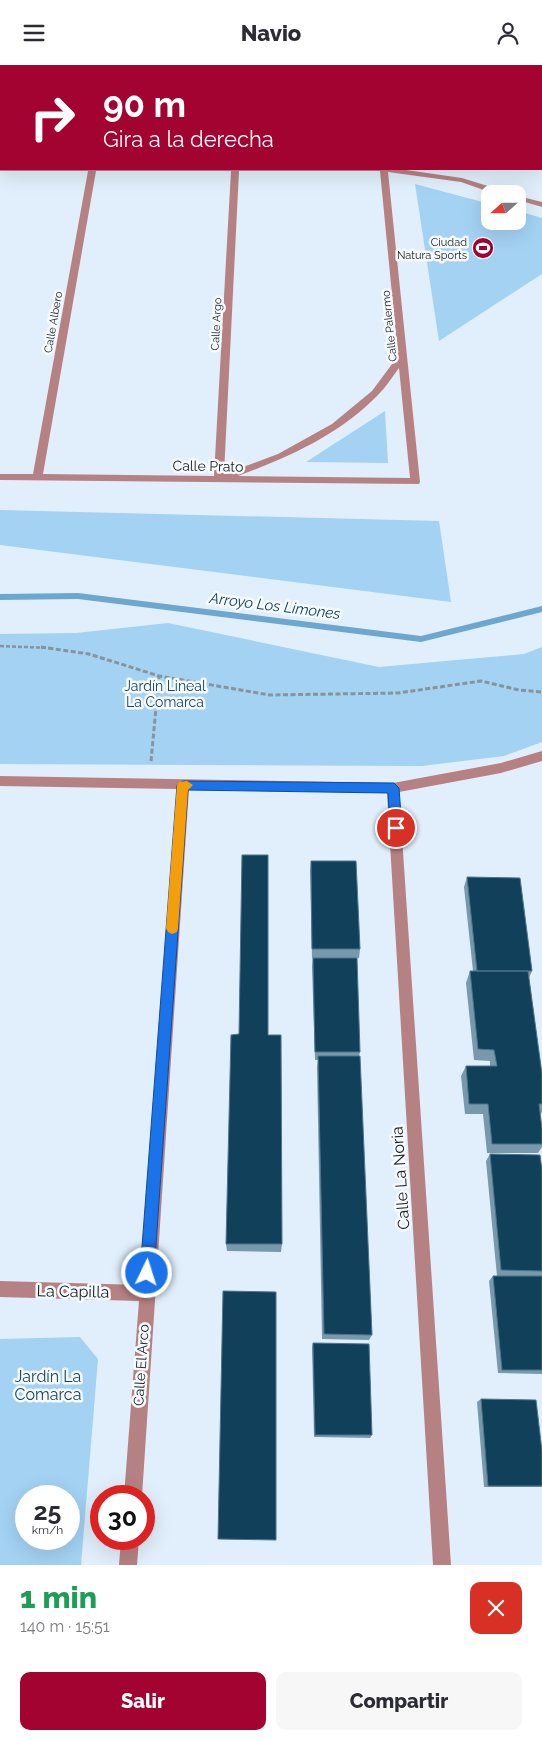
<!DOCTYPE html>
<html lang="es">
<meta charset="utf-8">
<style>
body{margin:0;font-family:Raleway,sans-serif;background:#f7f7f7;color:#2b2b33;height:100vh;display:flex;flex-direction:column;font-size:19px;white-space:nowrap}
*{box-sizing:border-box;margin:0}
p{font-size:16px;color:#7c7c81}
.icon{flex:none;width:28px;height:28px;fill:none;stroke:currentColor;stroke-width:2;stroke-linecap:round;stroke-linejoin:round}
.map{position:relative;height:1500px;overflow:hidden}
.side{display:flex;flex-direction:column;background:#fff;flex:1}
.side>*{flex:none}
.guide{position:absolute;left:0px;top:0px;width:542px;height:105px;box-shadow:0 5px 20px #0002;background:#a20330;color:#fff;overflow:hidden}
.needle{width:32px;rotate:249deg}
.buttons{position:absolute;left:481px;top:120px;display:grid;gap:10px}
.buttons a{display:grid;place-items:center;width:45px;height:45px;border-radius:10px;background:#fff;box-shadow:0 5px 20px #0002;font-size:25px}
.speed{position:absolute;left:15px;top:1420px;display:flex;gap:10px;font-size:25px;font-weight:700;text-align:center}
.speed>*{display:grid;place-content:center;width:65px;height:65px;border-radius:50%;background:#fff;box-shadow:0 5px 20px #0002;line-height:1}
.speed small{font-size:12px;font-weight:400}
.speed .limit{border:8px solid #d22;background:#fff;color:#111}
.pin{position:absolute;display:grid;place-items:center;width:42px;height:42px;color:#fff;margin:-21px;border:2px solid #fff;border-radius:50%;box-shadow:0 1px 5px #0007}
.me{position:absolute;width:55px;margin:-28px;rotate:4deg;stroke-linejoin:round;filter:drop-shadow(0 0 4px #0008)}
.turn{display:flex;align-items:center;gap:18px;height:105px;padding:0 20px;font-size:22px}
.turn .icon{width:65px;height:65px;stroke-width:2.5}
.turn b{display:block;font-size:35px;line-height:42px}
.round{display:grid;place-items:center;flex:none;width:52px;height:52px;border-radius:10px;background:#f7f7f7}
.summary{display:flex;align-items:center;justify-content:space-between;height:85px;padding:0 20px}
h1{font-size:30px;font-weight:800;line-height:38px;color:#1e9e55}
.button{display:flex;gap:10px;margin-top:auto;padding:10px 20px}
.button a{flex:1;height:58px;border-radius:10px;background:#a20330;color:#fff;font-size:20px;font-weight:800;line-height:58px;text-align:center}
.button a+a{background:#f7f7f7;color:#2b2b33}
header{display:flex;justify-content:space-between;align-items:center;height:65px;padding:0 20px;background:#fff;font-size:22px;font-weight:800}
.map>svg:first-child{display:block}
.green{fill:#a3d2f3;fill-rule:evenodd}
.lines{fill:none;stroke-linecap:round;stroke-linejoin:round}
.stream{fill:#6ba7cf;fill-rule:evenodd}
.path-far1{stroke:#88939c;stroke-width:2.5;stroke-dasharray:4 2;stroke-linecap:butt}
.path{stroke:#88939c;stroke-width:3;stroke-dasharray:5 2.5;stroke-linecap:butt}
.street{fill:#b68183;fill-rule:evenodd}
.wall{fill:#7898ab}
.building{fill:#11405b;stroke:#4f748b}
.route{fill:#1a73e8;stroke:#114b97}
.slow{fill:#f59e0b}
.labels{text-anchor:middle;stroke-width:5;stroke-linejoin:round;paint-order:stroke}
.far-poi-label{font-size:11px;fill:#171d21;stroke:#f7fafd;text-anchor:end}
.far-street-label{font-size:11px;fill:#171d21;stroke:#f7fafd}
.street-label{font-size:14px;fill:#171d21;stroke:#f7fafd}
.park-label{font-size:14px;fill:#174662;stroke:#f7fafd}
.water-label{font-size:15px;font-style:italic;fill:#093a56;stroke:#f7fafd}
.near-street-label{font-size:16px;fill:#171d21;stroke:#f7fafd}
.near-park-label{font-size:16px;fill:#174662;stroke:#f7fafd}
</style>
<header><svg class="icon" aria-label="menu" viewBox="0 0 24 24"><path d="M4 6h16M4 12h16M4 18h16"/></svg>Navio<svg class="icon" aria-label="person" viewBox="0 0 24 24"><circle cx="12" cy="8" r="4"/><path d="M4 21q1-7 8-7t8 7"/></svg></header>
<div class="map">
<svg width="542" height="1500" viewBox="0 0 542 1500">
<rect width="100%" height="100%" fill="#e0effb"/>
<path class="green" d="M415,119l75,20v17h28v-10l24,7v56l-103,67z
M385,346l3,52 -82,-1z
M0,445l439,11 12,81 -451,-57z
M168,558l211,44 145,-13 18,-7v95l-38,14 -82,10 -422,-2v-130l76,-1z
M80,1272l18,22 -17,206h-81v-226zM69,1431v43h-43v-43z"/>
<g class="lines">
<path class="stream" d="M78,528l343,43 121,-30v6l-121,30 -343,-43 -78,1v-6z"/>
<path class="path-far1" d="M0,581l50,2"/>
<path class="path" d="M41,582l48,7 70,22 111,19 128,-2 83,-12 38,9 23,2
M151,696l8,-85"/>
<path class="street" d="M369,0h8l1,1h-8z
M503,0h8v1h-7z
M541,89h1v4h-1z
M0,102l1,2h398l63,9 45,14 1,2h-13l-34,-12 -73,-10 32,310 -1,2 -419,-4v-6h33l55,-303h-88zM96,106h135l-17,305 -171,-2zM239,106h141l18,185 -26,35 -40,33 -54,30 -54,20zM399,303l11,110 -172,-2c51,-19 101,-41 140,-81 8,-8 14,-18 21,-27z
M518,131l24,6v5l-24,-7z
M542,686v10l-41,12 -102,19 52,773h-18l-46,-772 -198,-4 -47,707h-18l15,-195 -139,-4v-16l140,4 37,-496 -177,-3v-10l393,7 108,-20z
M121,1474h18l-2,26h-18z"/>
</g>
<path class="wall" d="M311,796l49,88 -1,9h-45l46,94 -1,4 13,279 -3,5 -47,-1 -5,-272 1,-7h-3l-3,-93 1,-9h-1l-2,-87z
M467,812l65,94 -3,7 13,96v38l-2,3 2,14v18l-4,6h-51l-4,-39h-18l-4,-38 5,-10h24v-5l-16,-1 -8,-77 4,-12h3l-9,-84z
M239,969l29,1 14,209 -1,8 -54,-1 -1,-7z
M490,1089l52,16v106h-45l-11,-115z
M493,1211h49v98l-44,-1 -9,-92z
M313,1278l59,92 -2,3 -56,-1 -2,-90z
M481,1334l61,52v36h-58l-7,-85z"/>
<path class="building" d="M242,790h26v180h13l1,209h-56l5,-209 8,-1z
M311,796h45l4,88h-48z
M467,812l53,1 12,93h-55z
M313,893h44l3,94h-45z
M470,906h58l14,103v30h-3l3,25v15h-50l-4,-40h-19l-3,-38h31l-3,-16 -16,-1z
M318,991h42l12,279 -48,-1z
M490,1089l50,1 2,15v101l-41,-1z
M493,1211h49v94h-40z
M223,1226l53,1v248l-58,-1z
M313,1278l56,1 3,91h-57z
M481,1334l55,1 6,51v35h-54z"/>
<path class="route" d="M183,716l211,2 5,5 3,40 -2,3h-8l-2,-3 -2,-35 -200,-3 -34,483 -2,5 -5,3 -5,-3 -2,-5 37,-488z"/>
<path class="slow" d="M187,716l6,4 -5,5 -10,138 -1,4 -5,2 -4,-2 -2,-4 11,-143 2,-3z"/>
<defs>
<g id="stadium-disc" transform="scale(1.125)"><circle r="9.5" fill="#a20330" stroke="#f7fafd"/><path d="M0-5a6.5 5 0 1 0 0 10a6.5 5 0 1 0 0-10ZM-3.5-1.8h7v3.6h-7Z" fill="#fff"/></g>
</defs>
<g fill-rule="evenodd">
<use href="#stadium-disc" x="483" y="183"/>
</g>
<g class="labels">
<g class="far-poi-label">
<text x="467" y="181">Ciudad<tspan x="467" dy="13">Natura Sports</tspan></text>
</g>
<g class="far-street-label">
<text transform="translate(53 257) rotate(-80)" y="4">Calle Albero</text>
<text transform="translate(216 259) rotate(-87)" y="4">Calle Argo</text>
<text transform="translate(389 261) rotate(-96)" y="4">Calle Palermo</text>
</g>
<g class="street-label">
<text transform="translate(208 401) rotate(1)" y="5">Calle Prato</text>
<text transform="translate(141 1300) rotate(-86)" y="5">Calle El Arco</text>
</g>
<g class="park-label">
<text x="165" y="626">Jardín Lineal<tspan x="165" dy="16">La Comarca</tspan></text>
</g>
<g class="water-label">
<text transform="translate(275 541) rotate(7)" y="5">Arroyo Los Limones</text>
</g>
<g class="near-street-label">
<text transform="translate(400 1113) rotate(-94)" y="6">Calle La Noria</text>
<text transform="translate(73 1226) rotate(1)" y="6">La Capilla</text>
</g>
<g class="near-park-label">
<text x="48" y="1317">Jardín La<tspan x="48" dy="18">Comarca</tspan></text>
</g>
</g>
</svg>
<div class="buttons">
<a><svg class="needle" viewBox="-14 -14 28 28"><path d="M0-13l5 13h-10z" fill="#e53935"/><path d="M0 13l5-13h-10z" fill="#7c7c81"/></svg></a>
</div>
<div class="speed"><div>25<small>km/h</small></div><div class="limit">30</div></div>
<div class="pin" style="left:396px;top:763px;background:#d93025"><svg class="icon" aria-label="arrive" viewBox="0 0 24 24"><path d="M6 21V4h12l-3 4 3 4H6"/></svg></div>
<svg class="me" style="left:147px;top:1208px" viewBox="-20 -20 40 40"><circle r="17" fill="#1a73e8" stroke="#fff" stroke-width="3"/><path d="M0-11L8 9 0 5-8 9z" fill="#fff"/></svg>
<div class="guide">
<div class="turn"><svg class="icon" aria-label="right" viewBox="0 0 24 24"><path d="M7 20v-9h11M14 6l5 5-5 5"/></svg><div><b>90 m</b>Gira a la derecha</div></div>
</div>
</div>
<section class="side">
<div class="summary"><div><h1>1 min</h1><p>140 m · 15:51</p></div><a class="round" style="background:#d93025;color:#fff"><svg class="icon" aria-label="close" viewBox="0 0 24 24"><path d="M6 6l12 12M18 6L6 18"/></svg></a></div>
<div class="button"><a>Salir</a><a>Compartir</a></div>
</section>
